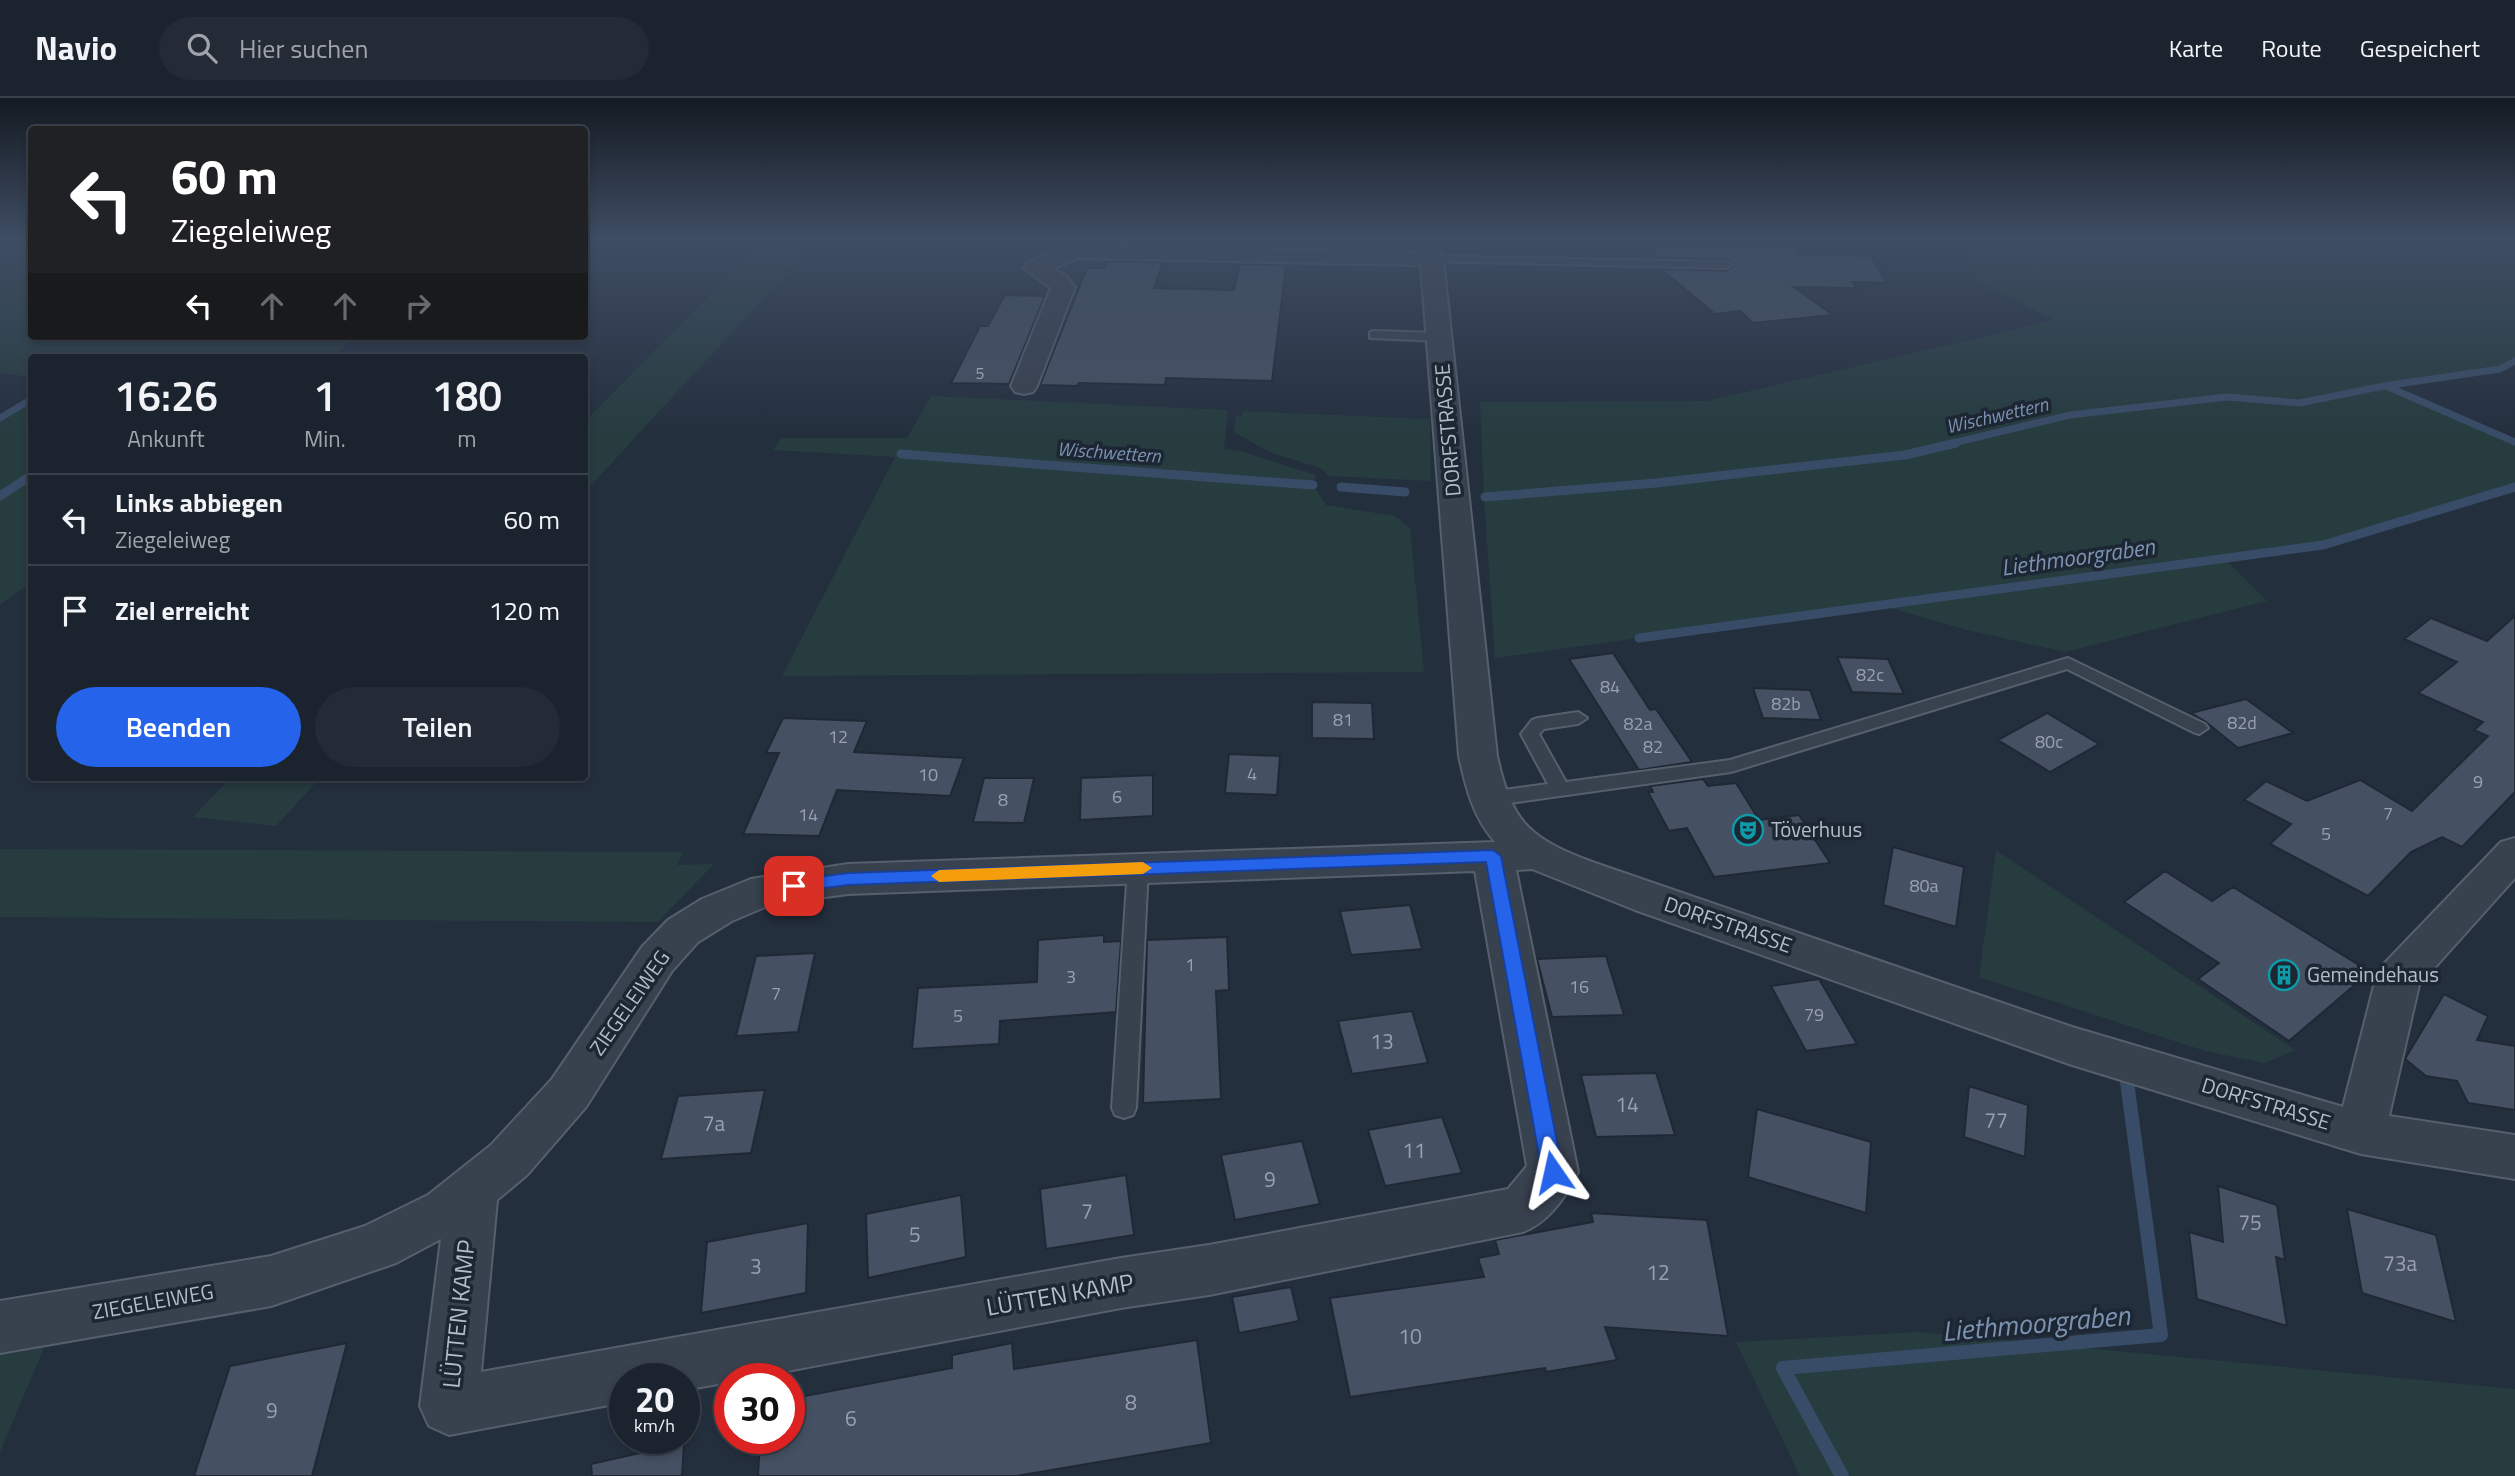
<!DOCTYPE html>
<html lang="de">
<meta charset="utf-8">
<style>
body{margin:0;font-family:"Titillium Web",sans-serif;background:#242b36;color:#f1f3f6;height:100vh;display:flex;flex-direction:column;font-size:26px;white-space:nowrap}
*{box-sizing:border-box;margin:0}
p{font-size:23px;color:#a0a4aa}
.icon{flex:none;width:38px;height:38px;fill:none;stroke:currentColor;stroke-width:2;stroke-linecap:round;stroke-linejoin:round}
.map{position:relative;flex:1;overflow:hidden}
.details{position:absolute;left:28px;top:256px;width:560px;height:427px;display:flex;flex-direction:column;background:#1b232e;border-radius:7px;box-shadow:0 4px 10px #0003,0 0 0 2px #39404a}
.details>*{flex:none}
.guide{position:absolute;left:28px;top:28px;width:560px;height:214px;border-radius:7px;box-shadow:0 4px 10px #0003,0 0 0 2px #39404a;background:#202124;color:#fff;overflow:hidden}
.speed{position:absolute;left:609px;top:1265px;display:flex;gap:14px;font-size:35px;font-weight:700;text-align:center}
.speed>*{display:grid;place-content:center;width:91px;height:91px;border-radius:50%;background:#1b232e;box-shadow:0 4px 10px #0003,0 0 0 2px #39404a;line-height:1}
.speed small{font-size:18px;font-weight:400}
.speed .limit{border:10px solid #d22;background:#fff;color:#111}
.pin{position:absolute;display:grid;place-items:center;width:60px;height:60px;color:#fff;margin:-30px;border-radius:14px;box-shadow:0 4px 10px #0006}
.me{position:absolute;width:77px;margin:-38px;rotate:349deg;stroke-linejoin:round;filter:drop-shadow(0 0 5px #0008)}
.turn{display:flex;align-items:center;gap:24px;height:147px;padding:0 28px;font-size:32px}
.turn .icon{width:91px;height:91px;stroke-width:2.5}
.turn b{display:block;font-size:49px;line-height:60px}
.lanes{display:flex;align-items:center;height:66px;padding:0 28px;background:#0003;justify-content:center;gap:35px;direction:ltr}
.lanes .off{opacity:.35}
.eta{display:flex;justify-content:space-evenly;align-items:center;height:119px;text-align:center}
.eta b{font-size:42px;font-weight:600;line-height:49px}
.cta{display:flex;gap:14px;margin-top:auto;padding:14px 28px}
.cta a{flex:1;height:80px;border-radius:42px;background:#2563eb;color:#fff;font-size:28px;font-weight:600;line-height:80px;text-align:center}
.cta a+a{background:#242b36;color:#f1f3f6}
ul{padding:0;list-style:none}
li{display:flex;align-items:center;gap:21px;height:91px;padding:0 28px;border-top:2px solid #39404a}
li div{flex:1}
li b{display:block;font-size:26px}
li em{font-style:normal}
header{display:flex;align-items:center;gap:42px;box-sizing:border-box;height:98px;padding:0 35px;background:#1b232e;border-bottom:2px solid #39404a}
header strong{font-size:33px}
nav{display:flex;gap:38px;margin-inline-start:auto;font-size:24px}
.search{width:490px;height:63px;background:#242b36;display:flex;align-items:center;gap:18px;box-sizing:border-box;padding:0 24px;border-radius:38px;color:#a0a4aa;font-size:26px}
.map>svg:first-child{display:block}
.green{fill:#263c3f}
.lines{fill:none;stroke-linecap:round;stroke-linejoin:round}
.stream-far2{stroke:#394c67;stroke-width:7}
.stream-far1{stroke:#394c67;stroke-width:9}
.stream{stroke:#394c67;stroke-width:14}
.building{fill:#455162;stroke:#1f2835;stroke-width:2}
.lane-casing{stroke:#565f6c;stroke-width:4}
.street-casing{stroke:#565f6c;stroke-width:4}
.lane{fill:#38414e;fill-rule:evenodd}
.street{fill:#38414e;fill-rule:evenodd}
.route{fill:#2563eb;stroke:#184099;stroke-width:2}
.slow{fill:#f59e0b}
.labels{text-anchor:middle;stroke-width:7;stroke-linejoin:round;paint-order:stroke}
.far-number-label{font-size:16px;fill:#98a1af}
.number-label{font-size:18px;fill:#98a1af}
.far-water-label{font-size:19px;font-style:italic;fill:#7c92b1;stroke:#1d2633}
.street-label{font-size:21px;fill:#b4bcc9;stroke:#1d2633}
.poi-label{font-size:21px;fill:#b4bcc9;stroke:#1d2633;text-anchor:start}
.near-number-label{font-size:21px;fill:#98a1af}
.water-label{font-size:23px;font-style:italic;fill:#7c92b1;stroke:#1d2633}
.near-street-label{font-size:24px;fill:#b4bcc9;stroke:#1d2633}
.near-water-label{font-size:28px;font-style:italic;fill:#7c92b1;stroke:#1d2633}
</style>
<header>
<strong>Navio</strong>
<div class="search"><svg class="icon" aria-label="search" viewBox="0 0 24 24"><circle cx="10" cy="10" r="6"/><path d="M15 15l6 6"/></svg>Hier suchen</div>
<nav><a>Karte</a><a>Route</a><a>Gespeichert</a></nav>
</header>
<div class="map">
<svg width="2515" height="1378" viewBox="0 0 2515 1378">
<rect width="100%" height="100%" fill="#242f3e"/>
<path class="green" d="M0,142h31l1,96h325l-27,21h-298l-1,20 -31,-4z
M764,142h53l-232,252v-71z
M2190,142h325v118l-20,10 -114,17 -82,17 -71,-6 -159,18 -165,40 -247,28 -173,13 -4,-93 227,-1 348,-81 -86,-42 -2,-32z
M2384,290l131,55v42l-196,58 -824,115 -11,-160 174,-12 250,-30 166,-40 156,-18 75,7z
M931,298l297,14 -4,39 16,2 76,24 -3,10 13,20 69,11 15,12 14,144 -642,4 113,-219 -122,-7 8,-12h126z
M31,301v183l-31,23v-187z
M1243,313l187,8 1,62 -102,-5 -9,-8 -51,-16 -35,-20 2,-16h6z
M2226,462l41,41 -202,51 -98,-22 -80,-23z
M232,679h89l-45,49 -83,-9z
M0,751l683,3 -6,13 37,-1 -56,58 -658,-5z
M1996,752l299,200 -30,13 -60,-12 -226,-74z
M1918,1234l597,57v87h-715l-64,-134z
M44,1250l-44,104v-97z"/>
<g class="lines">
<path class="stream-far2" d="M2386,288l129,56
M0,320l32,-19
M1949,346l121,-29 157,-18 72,6 85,-17 116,-17 15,-8"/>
<path class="stream-far1" d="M901,356l412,31
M1341,389l64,5
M0,398l32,-21
M1485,399l171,-14 249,-28 51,-12
M1639,540l684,-93 192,-58"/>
<path class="stream" d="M1842,1378l-59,-108 378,-33 -34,-253"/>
</g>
<path class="building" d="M1116,142h55l-2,5 -54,-1z
M1245,142h44l-1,7 -45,-1z
M1651,144l142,1 6,11 72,2 16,27 -34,-1 3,6 -62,-1 39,28 -80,8 -13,-12 -25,3 -54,-45 65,2 7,-4v-4l-7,-4 -69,-1z
M1108,163l55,1 -9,26 80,2 6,-26 46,1 -14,116 -106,-3 -1,7 -86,-2 -2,3 -37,-1 47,-117h18z
M1005,197l40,1 -36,88 -58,-1 29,-57h8z
M2515,518v176l-53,55 -20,-10 -31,15 -43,44 -98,-52 21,-20 -47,-24 22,-19 41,20 53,-21 52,31 76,-75 -14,-6 9,-8 -65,-29 39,-31 -53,-23 27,-21 56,23z
M1613,555l37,57 6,-1 36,53 -53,8 -70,-111z
M1837,559l51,2 16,35 -52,-2z
M1753,590l57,2 11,30 -58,-2z
M2246,601l47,34 -55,15 -32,-26 -15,-9z
M1312,604l60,1 2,36 -62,-1z
M2047,615l52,31 -49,28 -52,-32z
M783,620l84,3 -13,31 110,6 -14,38 -113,-6 -18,46 -76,-2 36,-81h-13z
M1229,656l51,2 -3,39 -52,-2z
M1153,677v41l-73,4 1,-42z
M984,680h50l-10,45 -51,-1z
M1703,681l5,7 28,-3 23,37 40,-5 31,48 -116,14 -27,-49 -18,3 -21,-39h5l-3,-6z
M1893,749l71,20 -8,60 -73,-22z
M2165,773l47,30 21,-14 137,85 -81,69 -91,-62 21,-16 -95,-61z
M1410,807l12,44 -71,6 -11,-44z
M1104,837v7l17,-1 -5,71 -116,9 -1,23 -87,5 6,-61 119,-6 1,-42z
M1227,839l2,53 -13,1 5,108 -78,4 4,-163z
M815,855l-17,79 -62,4 20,-80z
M1606,858l18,59 -72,2 -15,-58z
M1819,881l38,65 -51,7 -35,-65z
M2444,896l44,22 -11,24 38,6v64l-47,-7 -11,-22 -31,-5 -21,-17z
M1412,913l16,52 -76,11 -14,-53z
M1656,975l19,62 -79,2 -15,-62z
M1969,988l59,19 -3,52 -61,-20z
M765,992l-14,63 -90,6 17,-63z
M1757,1011l114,33 -5,71 -118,-36z
M1442,1019l20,56 -77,13 -17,-56z
M1302,1043l18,63 -85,16 -14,-65z
M1126,1077l8,60 -88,14 -6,-60z
M2218,1088l59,19 8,55 -9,-3 11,69 -90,-27 -8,-67 34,10z
M961,1097l5,62 -98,21 -2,-64z
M2347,1111l89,26 20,87 -94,-29z
M1591,1115l116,7 21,116 -123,-9 12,33 -71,12 -1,-4 -195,29 -20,-99 154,-21 -6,-19 21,-4 -4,-14 98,-18z
M808,1125l-2,70 -105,20 6,-71z
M1291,1189l8,34 -60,12 -7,-36z
M1197,1242l14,103 -195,33h-258l2,-38h29v-39l163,-31v-13l60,-12 2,26z
M347,1245l-35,133h-118l36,-110z
M684,1345l-2,33h-90l-1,-12z"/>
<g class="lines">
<g class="lane-casing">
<path id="lane" d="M1432,158l294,6 6,3 -6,3 -298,-7 -2,-2z
M1374,233l65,2 6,4 -6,4 -69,-3v-6z
M2068,560l137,66 3,4 -9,6 -6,-2 -126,-63 -336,103 -243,34 -7,-2 -3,-5 3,-5 7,-2 60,-8 -27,-50 11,-14 6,-2 40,-6 9,6 -9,6 -34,5 -5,5 27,48 164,-22z
M1138,763l7,2 3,5 -12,240 -3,7 -9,3 -9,-3 -3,-7 16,-240 3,-5z"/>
</g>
<g class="street-casing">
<path id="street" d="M1416,142h22l5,19 54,497c15,68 33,83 98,107l477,164 271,80 33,-129 6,-12 119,-124 14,-4v40l-96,107 -30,131 126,19v44l-154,-25 -292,-90 -434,-154 -103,-41 -16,1 62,302c-12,25 -29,50 -55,60l-314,63 -88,13 -376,71h-15v3l-46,8v-11h-59v23l-176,33 -20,-9 -9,-20 21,-167 -45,24 -125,43 -271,47v-52l271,-45 94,-30 63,-31 63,-50 61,-66 90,-132 26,-27 34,-21 49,-20 97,-15 647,-22c-22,-25 -29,-54 -36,-86l-38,-491 -343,-7 -25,11 12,6 10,12 -38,99 -4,6 -9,2 -9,-2 -4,-6 40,-98 -27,-20 3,-5 40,-17 352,6zM1475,773l52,295 -19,23 -299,56 -88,13 -640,114 16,-172 30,-25 59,-68 86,-136 26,-29 34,-21 40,-17 76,-10z"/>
</g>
<use href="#lane" class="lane"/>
<use href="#street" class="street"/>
</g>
<linearGradient id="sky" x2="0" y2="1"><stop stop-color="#141a22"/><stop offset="0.42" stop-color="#3f4d63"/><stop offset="1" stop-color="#3f4d63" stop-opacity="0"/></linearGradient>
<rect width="2515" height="335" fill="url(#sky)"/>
<path class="route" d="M1493,752l8,6 62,316 -3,6 -7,3 -8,-3 -3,-6 -56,-310 -638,23 -54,7 -9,-6 9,-6 54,-7z"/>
<path class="slow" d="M1143,764l9,6 -9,6 -204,8 -8,-6 8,-6z"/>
<defs>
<g id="theatre-ring" transform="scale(1.575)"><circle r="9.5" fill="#1d2633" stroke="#0f9aa8" stroke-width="1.5"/><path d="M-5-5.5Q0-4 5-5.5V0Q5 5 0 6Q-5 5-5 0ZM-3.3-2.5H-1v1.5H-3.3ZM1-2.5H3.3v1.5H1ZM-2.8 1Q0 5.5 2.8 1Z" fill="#0f9aa8"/></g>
<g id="building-ring" transform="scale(1.575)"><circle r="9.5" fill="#1d2633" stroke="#0f9aa8" stroke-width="1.5"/><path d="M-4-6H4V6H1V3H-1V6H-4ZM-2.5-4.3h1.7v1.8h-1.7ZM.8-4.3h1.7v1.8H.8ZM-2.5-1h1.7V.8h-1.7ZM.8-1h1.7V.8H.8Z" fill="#0f9aa8"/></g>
</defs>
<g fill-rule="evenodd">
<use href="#theatre-ring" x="1748" y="732"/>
<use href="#building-ring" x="2284" y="877"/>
</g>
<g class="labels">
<g class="far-number-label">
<text x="980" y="281">5</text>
</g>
<g class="number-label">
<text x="1870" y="583">82c</text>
<text x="1610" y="595">84</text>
<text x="1786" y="612">82b</text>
<text x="1343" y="628">81</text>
<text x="2242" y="631">82d</text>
<text x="1638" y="632">82a</text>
<text x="838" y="645">12</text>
<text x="2049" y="650">80c</text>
<text x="1653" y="655">82</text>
<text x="1252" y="682">4</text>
<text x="928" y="683">10</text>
<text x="2478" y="690">9</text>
<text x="1117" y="705">6</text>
<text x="1003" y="708">8</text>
<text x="2388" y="722">7</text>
<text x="808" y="723">14</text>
<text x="2326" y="742">5</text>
<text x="1924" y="794">80a</text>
<text x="1190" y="873">1</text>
<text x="1071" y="885">3</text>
<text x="1579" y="895">16</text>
<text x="776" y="902">7</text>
<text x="1814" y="923">79</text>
<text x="958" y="924">5</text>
</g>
<g class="far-water-label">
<text transform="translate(1997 317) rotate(-13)" y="7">Wischwettern</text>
<text transform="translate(1109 354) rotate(4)" y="7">Wischwettern</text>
</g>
<g class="street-label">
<text transform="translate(1448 332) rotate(-95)" y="7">DORFSTRASSE</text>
<text transform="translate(1728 827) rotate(19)" y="7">DORFSTRASSE</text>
<text transform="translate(630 905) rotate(-55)" y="7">ZIEGELEIWEG</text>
<text transform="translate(2266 1006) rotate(17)" y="7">DORFSTRASSE</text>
<text transform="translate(153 1204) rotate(-10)" y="7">ZIEGELEIWEG</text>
</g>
<g class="poi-label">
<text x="1771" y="739">Töverhuus</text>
<text x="2307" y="884">Gemeindehaus</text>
</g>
<g class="near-number-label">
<text x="1382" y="951">13</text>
<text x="1627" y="1014">14</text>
<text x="1996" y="1030">77</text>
<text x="714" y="1033">7a</text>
<text x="1414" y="1060">11</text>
<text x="1270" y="1089">9</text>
<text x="1087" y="1121">7</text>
<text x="2250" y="1132">75</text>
<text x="915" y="1144">5</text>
<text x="2400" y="1173">73a</text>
<text x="756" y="1176">3</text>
<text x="1658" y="1182">12</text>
<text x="1410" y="1246">10</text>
<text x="1131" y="1312">8</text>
<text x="272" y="1320">9</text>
<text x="851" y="1328">6</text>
</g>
<g class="water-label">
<text transform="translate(2078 459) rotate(-8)" y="8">Liethmoorgraben</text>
</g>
<g class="near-street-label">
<text transform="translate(1060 1197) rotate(-10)" y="8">LÜTTEN KAMP</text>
<text transform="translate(459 1216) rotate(-84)" y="8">LÜTTEN KAMP</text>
</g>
<g class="near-water-label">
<text transform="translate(2036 1225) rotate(-5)" y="10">Liethmoorgraben</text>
</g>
</g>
</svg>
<div class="speed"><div>20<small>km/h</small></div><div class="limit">30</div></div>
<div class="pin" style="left:794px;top:788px;background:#d93025"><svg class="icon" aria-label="arrive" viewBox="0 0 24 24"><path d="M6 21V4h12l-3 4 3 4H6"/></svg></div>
<svg class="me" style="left:1553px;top:1074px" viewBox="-20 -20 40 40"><path d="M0-17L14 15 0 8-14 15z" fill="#2563eb" stroke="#fff" stroke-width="4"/></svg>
<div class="guide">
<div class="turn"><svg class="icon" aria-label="left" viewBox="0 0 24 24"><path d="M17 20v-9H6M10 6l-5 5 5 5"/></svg><div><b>60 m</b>Ziegeleiweg</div></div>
<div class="lanes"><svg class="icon" aria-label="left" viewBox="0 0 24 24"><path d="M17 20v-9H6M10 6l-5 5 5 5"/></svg><svg class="icon off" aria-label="ahead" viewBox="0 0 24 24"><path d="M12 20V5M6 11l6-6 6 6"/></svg><svg class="icon off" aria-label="ahead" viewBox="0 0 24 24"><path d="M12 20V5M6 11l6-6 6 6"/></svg><svg class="icon off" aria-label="right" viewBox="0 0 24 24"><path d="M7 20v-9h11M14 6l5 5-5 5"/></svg></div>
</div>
<section class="details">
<div class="eta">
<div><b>16:26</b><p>Ankunft</p></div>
<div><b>1</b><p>Min.</p></div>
<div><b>180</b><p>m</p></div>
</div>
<ul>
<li><svg class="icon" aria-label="left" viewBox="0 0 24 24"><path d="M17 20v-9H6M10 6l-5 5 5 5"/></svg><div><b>Links abbiegen</b><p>Ziegeleiweg</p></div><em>60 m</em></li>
<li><svg class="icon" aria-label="arrive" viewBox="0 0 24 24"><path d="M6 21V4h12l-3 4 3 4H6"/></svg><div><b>Ziel erreicht</b></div><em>120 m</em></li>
</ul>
<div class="cta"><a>Beenden</a><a>Teilen</a></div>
</section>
</div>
